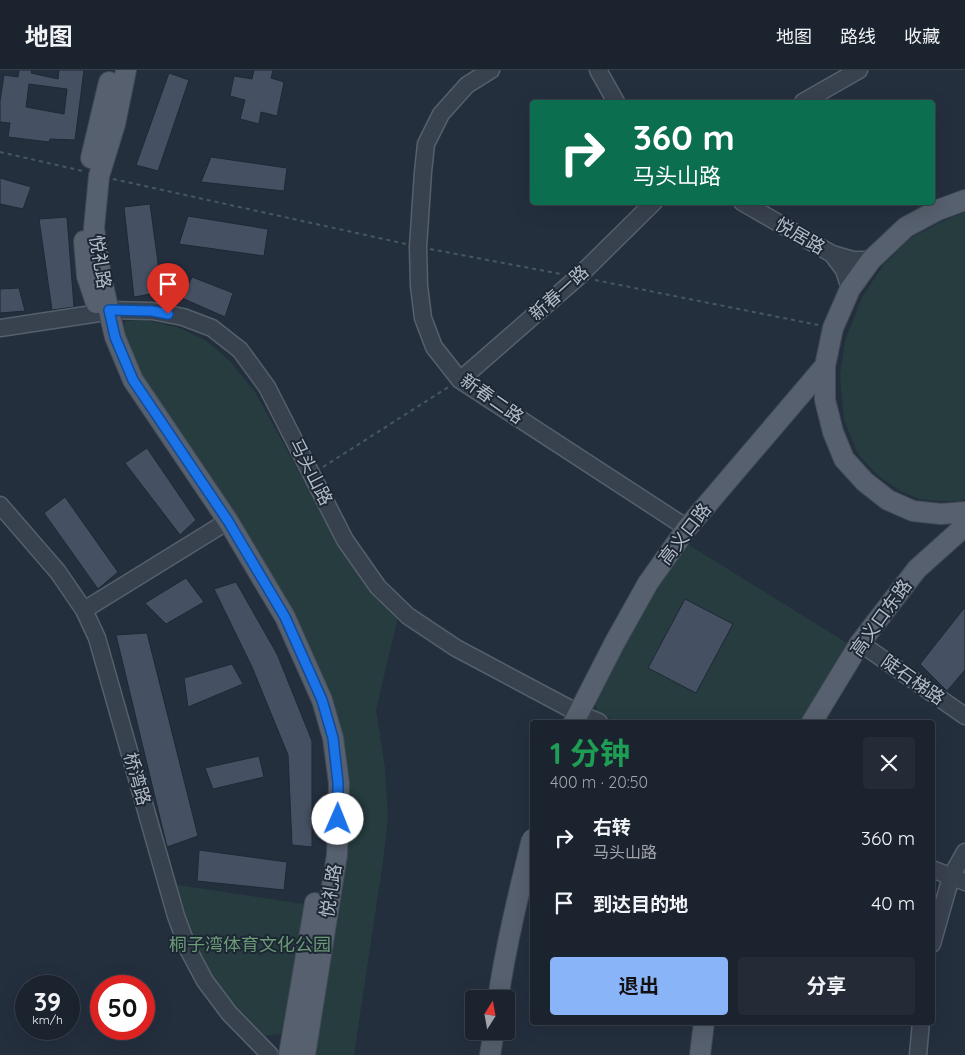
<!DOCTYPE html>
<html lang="zh">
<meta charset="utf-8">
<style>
body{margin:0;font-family:Quicksand,"Noto Sans SC",sans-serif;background:#242b36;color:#f1f3f6;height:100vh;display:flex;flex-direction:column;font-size:19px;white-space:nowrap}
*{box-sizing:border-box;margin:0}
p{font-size:16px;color:#a0a4aa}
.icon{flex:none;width:28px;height:28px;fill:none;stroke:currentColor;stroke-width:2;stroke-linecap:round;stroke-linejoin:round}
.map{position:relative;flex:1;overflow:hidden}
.sheet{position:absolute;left:530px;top:650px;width:405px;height:305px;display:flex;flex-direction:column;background:#1b232e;border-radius:5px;box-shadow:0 5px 20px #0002,0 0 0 1px #39404a}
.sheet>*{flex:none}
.top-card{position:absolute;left:530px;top:30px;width:405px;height:105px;border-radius:5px;box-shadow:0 5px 20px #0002,0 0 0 1px #39404a;background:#0b6e4f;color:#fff;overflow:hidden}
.needle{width:32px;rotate:11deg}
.controls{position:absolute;left:465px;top:920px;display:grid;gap:10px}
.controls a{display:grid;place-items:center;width:50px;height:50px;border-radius:5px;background:#1b232e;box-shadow:0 5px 20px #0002,0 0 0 1px #39404a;font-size:25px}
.speed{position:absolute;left:15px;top:905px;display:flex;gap:10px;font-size:25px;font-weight:700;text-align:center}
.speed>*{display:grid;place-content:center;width:65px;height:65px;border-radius:50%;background:#1b232e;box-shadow:0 5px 20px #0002,0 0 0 1px #39404a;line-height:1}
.speed small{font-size:12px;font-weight:400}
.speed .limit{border:8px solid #d22;background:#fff;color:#111}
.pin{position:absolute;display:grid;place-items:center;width:42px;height:42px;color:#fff;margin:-51px -21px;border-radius:50% 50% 50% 0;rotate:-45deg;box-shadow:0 0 5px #0007}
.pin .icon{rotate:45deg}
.me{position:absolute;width:55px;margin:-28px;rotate:1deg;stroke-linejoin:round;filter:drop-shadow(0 0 4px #0008)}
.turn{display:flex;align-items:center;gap:18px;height:105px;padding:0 20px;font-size:22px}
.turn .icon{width:65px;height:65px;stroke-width:2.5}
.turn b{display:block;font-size:35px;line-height:42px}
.round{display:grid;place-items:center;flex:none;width:52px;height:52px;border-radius:5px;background:#242b36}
.summary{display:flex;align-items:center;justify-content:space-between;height:85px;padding:0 20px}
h1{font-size:30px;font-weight:700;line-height:38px;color:#1e9e55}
.action{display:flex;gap:10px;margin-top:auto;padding:10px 20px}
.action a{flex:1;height:58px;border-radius:5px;background:#8ab4f8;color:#111;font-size:20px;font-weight:700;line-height:58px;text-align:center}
.action a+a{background:#242b36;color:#f1f3f6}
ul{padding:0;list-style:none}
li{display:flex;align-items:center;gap:15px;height:65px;padding:0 20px}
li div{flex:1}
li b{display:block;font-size:19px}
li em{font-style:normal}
header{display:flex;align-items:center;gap:30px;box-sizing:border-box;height:70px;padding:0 25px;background:#1b232e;border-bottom:1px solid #39404a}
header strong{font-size:24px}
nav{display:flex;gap:28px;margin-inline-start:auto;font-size:18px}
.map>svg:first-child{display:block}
.green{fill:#263c3f}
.building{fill:#455162;stroke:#1f2835;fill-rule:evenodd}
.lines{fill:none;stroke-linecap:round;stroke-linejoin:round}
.minor-casing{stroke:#565f6c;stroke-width:19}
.major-casing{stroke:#414a57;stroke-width:22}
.path{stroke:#44595c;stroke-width:2;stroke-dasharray:4 4;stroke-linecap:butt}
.minor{stroke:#38414e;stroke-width:16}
.major{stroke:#56606e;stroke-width:20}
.major-bridge-casing{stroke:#414a57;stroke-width:22;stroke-linecap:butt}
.major-bridge{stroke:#56606e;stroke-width:20}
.route-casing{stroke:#114b97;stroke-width:12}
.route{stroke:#1a73e8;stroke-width:9}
.labels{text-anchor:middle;stroke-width:4;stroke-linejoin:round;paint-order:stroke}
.street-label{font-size:18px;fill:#b4bcc9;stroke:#1d2633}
.park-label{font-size:18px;fill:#6b9a76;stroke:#1d2633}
</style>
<header>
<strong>地图</strong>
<nav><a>地图</a><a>路线</a><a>收藏</a></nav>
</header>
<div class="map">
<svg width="965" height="985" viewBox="0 0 965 985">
<rect width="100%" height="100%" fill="#242f3e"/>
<path class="green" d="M965,142v287l-6,2h-20l-20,-2 -19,-8 -23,-16 -19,-21 -14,-34 -4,-45 5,-34 17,-44 22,-33 27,-26 30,-16z
M146,250l34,8 25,12 24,20 26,32 85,154 32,48 26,23 -22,93 9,58 3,50 -5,43 -29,194h-40l11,-60 -3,-21 19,-117 -15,-158 -181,-317 -24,-54 5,-7z
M686,473l161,100 -46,79h-183l-20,-9 -4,-14 59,-112z
M171,814l140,21 -14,53 -16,76 -19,2 -28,-29 -22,-31 -16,-26z"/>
<path class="building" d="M19,0h13l-1,3 27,6 1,-9h25l-9,70 -25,-1 -1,3 -41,-5 2,-14 -10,-1v-21l4,-26 14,2zM29,14l38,5 -3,25 -38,-7z
M254,0h19l-2,8 13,4 -7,34 -16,-4 -2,12 -19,-5 5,-19 -15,-4 4,-20 18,3z
M169,3l20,7 -31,91 -22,-6z
M211,87l76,11 -3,23 -83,-9z
M0,108l31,9 -8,22 -23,-5z
M150,134l12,88 -28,5 -10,-90z
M188,146l80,13 -4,27 -85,-12z
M67,147l7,90 -22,3 -13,-91z
M192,207l41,16 -8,24 -43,-19z
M19,218l6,23 -25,2v-24z
M147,378l49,72 -16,15 -55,-72z
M65,427l53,75 -20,17 -54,-76z
M186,508l18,24 -38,22 -21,-21z
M236,512l41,72 35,87v106l-20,-2 -4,-90 -36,-88 -38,-78z
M685,529l48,25 -37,69 -48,-25z
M965,537v63l-18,21 -27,-27z
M147,563l51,203 -31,11 -51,-212z
M232,594l11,20 -55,23 -4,-29z
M259,686l5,21 -51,12 -8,-21z
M199,780l88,12 -3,28 -87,-9z"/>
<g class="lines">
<g class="minor-casing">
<path id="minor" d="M491,0l-24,15 -26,29 -15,30 -3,28 -5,75 1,39 4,32 11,29 26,33 227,148
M598,0l18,32
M803,32l56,-32
M742,132l90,52
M850,219l-6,-19 -12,-16 21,6h18
M0,258l99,-15 10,-3 43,1 31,6 29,11 28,22 27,37 78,153 33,47 30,29 48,32 122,65 21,9
M460,310l118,-103 76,-75
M0,435l58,67 26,38 13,28 79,278 13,35 16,30 24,32 41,42
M84,540l144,-89
M860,573l105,73
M932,799l33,13
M932,874l19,-67 14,-25
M918,985l3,-33"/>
</g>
<g class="major-casing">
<path id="major" d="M126,0l-11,54 -16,52 -5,52 7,49 14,60 18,43 95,141 57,96 37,83 11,38 6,45 -2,72 -32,200
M91,88l18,-76
M965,130l-27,10 -32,17 -35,33 -21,29 -17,39 -8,38v34l8,32 11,27 21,23 23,18 25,11 28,3 24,-2
M84,171l3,35 9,27
M574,652l41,-80 33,-59 39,-55 138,-162
M812,652l48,-79 57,-74 48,-43
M289,985l26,-152
M490,985l4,-24
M700,985l4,-33"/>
</g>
<path class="path" d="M0,82l83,19
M113,109l293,65
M430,179l131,25
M595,210l223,45
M323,397l127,-81"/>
<use href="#minor" class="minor"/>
<use href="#major" class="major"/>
<g class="major-bridge-casing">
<path id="major-bridge" d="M498,929c8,-54 21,-107 34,-160"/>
</g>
<use href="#major-bridge" class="major-bridge"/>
</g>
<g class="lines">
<g class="route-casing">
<path id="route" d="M168,244l-16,-3 -43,-1 6,27 18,43 95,141 57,96 37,83 11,38 5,45v36"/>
</g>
<use href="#route" class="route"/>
</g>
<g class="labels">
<g class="street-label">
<text transform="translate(800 166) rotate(30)" y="6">悦居路</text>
<text transform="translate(100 192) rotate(81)" y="6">悦礼路</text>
<text transform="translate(559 223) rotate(-42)" y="6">新春一路</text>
<text transform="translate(492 329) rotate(35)" y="6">新春二路</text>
<text transform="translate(311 402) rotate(63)" y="6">马头山路</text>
<text transform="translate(685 464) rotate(-52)" y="6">高义口路</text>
<text transform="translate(881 548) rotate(-54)" y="6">高义口东路</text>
<text transform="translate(913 610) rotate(35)" y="6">陡石梯路</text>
<text transform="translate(137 709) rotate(74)" y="6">桥湾路</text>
<text transform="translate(331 821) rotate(-81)" y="6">悦礼路</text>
</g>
<g class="park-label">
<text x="250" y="881">桐子湾体育文化公园</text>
</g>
</g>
</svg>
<div class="controls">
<a><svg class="needle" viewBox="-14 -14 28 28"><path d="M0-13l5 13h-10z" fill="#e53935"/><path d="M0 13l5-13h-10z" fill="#a0a4aa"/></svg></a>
</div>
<div class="speed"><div>39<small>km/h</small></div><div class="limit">50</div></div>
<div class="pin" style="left:168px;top:244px;background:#d93025"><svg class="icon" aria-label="arrive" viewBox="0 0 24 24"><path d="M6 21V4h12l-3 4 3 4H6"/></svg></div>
<svg class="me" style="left:338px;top:749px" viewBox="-20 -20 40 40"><circle r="19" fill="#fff"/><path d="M0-13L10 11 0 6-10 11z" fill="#1a73e8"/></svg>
<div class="top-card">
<div class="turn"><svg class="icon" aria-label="right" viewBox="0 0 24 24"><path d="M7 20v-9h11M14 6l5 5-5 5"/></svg><div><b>360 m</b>马头山路</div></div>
</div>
<section class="sheet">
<div class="summary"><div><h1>1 分钟</h1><p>400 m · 20:50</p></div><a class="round"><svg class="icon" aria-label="close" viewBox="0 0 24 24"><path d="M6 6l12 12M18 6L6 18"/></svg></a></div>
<ul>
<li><svg class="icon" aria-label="right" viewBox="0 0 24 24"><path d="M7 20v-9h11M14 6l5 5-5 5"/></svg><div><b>右转</b><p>马头山路</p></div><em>360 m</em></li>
<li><svg class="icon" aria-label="arrive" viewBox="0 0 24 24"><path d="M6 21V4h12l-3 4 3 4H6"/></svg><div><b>到达目的地</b></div><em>40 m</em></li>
</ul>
<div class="action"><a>退出</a><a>分享</a></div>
</section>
</div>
